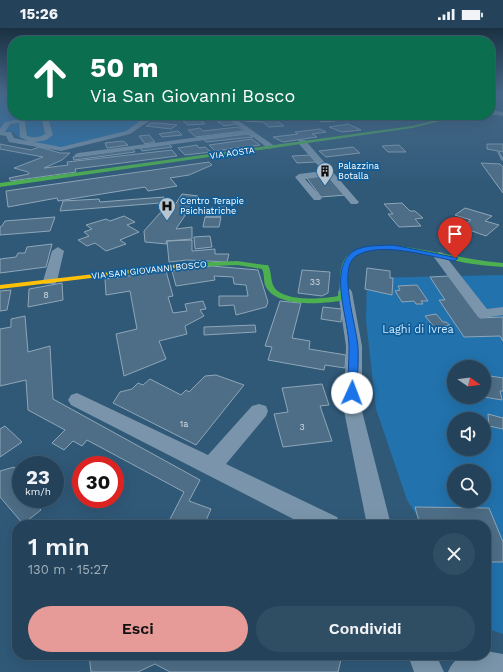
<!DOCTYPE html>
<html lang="it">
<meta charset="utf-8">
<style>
body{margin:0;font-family:"Work Sans",sans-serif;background:#304e63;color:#f1f3f6;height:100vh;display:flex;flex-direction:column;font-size:15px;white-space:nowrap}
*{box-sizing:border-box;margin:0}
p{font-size:13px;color:#a3b0bb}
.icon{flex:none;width:22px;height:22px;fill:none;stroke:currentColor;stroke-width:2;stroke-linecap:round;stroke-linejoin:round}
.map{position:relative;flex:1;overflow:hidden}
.panel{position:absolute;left:12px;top:492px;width:479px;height:140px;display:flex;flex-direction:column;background:#24435a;border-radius:16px;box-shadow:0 4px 16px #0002,0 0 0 1px #415c70}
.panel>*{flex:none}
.top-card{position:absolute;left:8px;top:8px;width:487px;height:84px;border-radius:16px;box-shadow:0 4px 16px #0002,0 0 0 1px #415c70;background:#0b6e4f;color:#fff;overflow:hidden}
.needle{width:26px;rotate:103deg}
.buttons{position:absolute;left:447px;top:332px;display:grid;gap:8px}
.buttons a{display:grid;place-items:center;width:44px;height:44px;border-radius:50%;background:#24435a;box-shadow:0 4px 16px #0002,0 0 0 1px #415c70;font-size:20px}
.speed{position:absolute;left:12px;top:428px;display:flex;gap:8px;font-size:20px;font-weight:700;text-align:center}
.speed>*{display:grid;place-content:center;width:52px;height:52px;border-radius:50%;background:#24435a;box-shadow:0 4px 16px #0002,0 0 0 1px #415c70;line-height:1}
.speed small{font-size:10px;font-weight:400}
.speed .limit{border:6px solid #d22;background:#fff;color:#111}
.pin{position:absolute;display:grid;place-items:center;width:34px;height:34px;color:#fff;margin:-41px -17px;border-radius:50% 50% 50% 0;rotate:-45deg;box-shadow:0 0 4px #0007}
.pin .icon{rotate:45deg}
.me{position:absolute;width:44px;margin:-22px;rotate:2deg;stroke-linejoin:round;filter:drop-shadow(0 0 3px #0008)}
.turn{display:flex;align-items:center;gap:14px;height:84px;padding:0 16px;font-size:18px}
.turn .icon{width:52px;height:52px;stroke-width:2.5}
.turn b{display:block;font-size:28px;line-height:34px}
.round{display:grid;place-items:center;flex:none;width:42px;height:42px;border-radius:21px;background:#304e63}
.overview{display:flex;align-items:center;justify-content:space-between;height:68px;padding:0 16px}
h1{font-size:24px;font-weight:600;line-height:30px}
.primary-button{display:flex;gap:8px;margin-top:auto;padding:8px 16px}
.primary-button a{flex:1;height:46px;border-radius:24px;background:#e69b98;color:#111;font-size:16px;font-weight:600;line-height:46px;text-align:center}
.primary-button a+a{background:#304e63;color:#f1f3f6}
.status{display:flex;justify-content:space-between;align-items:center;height:28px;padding:0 20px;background:#24435a;direction:ltr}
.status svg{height:11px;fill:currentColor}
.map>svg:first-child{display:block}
.green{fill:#2272ad;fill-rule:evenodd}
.building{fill:#4e6e87;stroke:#8ea6b8}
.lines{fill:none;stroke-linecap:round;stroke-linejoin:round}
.lane{fill:#7a95ab;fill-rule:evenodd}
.street{fill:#7a95ab;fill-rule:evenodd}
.fast{fill:#4caf50;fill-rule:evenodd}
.slow{fill:#ffc107;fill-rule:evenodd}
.route{fill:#1a73e8;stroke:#114b97}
.labels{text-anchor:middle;stroke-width:3.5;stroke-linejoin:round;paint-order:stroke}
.far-street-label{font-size:9px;fill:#fff;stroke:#115d97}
.far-poi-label{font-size:9px;fill:#fff;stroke:#115d97;text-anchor:start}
.number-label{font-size:9px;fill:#d3dbe1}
.park-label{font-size:11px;fill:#cae8fe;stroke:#115d97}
</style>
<div class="status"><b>15:26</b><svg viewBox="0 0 49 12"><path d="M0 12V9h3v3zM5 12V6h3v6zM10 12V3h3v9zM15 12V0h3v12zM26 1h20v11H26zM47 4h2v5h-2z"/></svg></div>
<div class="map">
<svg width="503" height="644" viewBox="0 0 503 644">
<rect width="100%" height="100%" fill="#305978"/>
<path class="green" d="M0,66h13v21h136l-24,17 -65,16 -41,-10 -6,-6 -13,-1z
M503,247v359l-15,-5 -2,-4v-100h-63l-16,-25 -31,-91 -10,-89 1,-42zM454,339h30v30h-30zM454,391h30v30h-30zM454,443h30v30h-30z"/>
<path class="building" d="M277,87l11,2 -11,4 7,5 -15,1 -6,-5 -19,-1 4,-4 17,1z
M297,87h34l-4,1 8,5 -13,1 -7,-4 -19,-1z
M199,91l6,5 -17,1 -5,-4z
M230,92l6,4 -12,2 -7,-5z
M151,95h7l19,2 -6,4 -25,-3z
M348,96l13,6 -19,2 -13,-5z
M238,99l6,4 -48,6 -8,-7 12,-2 3,3z
M320,101l6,3 -14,2 5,3 -34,5 -10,-5 25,-3 -3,-2z
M178,103l4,4 -20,2 -3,-3z
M248,106l5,3 -47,5 -3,-3z
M149,107l6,7 -10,2 -6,-8z
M252,111l8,6 -45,6 -6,-6z
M123,113l5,4 -21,3 -2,-5z
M0,116l31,6 8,-3 21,6h10l-8,7 -18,8 24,-3 -1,-3 105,-12 5,6 -102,13 1,3 -65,9 -2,-3 20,-4 -1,-2 -14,-4 29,-11 -43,-8z
M169,116l3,3 -30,4 -2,-3z
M487,116h16v8l-16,-3z
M197,117l2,3 6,-1 6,5 -26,3 -7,-7z
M399,117l7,7h-18l-6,-6z
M353,119l7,6 -34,4 -7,-6z
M133,121l2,3 -61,8 -1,-3z
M310,127l6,7 -19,1 -5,-7z
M209,134l3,3 -23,10 -19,3 7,8 -29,5 -3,-4 -87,14 -1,-3 -49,9 -2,-16z
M481,135l19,1 3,3v26z
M329,148l17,19 -25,2 -15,-20z
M182,166l16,2 -14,18h2l-10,15 16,-2v12l-26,2 1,3 -22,-2 -1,-11 16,-18 11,-2z
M164,169l-4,6 -100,8 3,-10 36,-2 1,3z
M402,175l8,8h5l8,7 -8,1 6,7 -22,1 -11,-13h5l-9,-10z
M220,176h7l-4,7h-7z
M465,180l27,8 -7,5 14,4 -13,11 -25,-9 10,-7 -16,-5z
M209,183h13l-2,6h-14z
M124,188l11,6 -8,3 12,7 -19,8 6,4 -20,7 -11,-8 -8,3 -9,-6 11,-4 -5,-4 8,-3 -6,-4 20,-6 4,2z
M55,189l-5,14 -50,4v-8l2,-1 3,-5z
M205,189h16l-2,10h-16z
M210,208l2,11 -17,2 -1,-12z
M192,212v11l23,-2v5h14l-2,8 -40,-2 -18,2 -2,-21z
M52,216l-6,23 -46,6v-14l16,-2 2,-4h7l2,-6z
M212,238l46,4 10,32 -2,5 -30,8 -2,-10 -15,1v-10h29l-2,-11 -12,-1 -1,-7 -19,-1 1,4 -39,6 -4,-15z
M367,240l23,3v7h3l-1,17 -27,-6z
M302,242l28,2 -2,21 -6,3 -24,-3z
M166,243l7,25 -5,1 5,16 14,-2 -2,-7 18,-3 3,8 -6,1 4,6 -19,10 2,8 -28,7 7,18 -42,17 -8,-42 21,-5 -7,-38 -24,4 -1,-16z
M449,248l31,42 23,-1v24l-3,-5 -36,1 -25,-37h6l-15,-23z
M62,255l1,17 -35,7 1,-18z
M417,257l11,16h-7l2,3h-7l-2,-3 -12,1 -7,-11 5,-1 -2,-4z
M11,262l-4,20 -7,1v-20z
M280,273l21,2 -9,35 18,3 -1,8 37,6 -1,13 -20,-3 -1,5 -56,-10 4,-13 -7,-1z
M323,279l19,2 -1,13 -20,-3z
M436,286l7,8h3l4,3 -15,3 -10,-12z
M25,288l3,36 22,-6 3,53 147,81 -11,21 22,8 -7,16h-37l17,-33 -97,-52 -5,6 -9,-5 -9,9 -12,-7 13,-13 -37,-20 -2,-30 -26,6v-57l11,-2v-8z
M255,297l1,7 -52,3v-8z
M216,347l28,10 -48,60 -83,-42 7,-11 12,-3 6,-6 5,2 7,-6 31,16 5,-5 3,2 16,-16z
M484,347l19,3v13h-3l2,9 -18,-3z
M322,356l7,21 -9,1 12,35 -49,6 -9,-33 14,-2 -6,-24z
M488,386l15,4v11l-14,-3z
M5,398l17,16 -22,15v-28z
M14,439l7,7v25h11l9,11 -18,14 -23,-27v-26z
M415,479l74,1 14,34v20h-17v-37h-66z
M89,627h253l-4,17h-168l-15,-8 -17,8h-47z"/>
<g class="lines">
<path class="lane" d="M497,123h2l4,6v4l-2,-1z"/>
<path class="street" d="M490,82l13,2v4l-13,-2z
M41,87h6l6,20 -7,5 -11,2 26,5 65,-16 22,-16h6l-2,4 -22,15 -69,17 -52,-9 -3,-6 -6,-1v-6l5,-7 15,-3 5,3 2,14c7,2 12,2 18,-2zM19,95l1,14 8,4 -14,-3 -3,-6h-6l5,-8z
M217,87l16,2 43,30 -7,2 -20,-15 -171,23 -4,-2 4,-2 167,-22 -16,-12z
M299,112h6l52,60 2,2 -2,2h-6l-24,-28 -22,3 17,19 -2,2h-6l-19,-23 4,-3 24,-3 -24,-27z
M58,219l6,4 -7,30 -2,3h-10l-2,-3 9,-30z
M439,224l4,1 44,56 16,-2v8l-20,3 -5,-1 -45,-61z
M345,260l5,1 2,3 10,54v65l29,114h-24l-23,-114 2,-65 -8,-54 2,-3z
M77,365l131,62 44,-49 7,-2 7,2 2,5 -2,5 -40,48 111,53 4,8h-36l-234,-120 -3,-5 3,-5z
M486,623l17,3v18h-55c8,-19 19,-17 38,-17z
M408,627h28l8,17h-30z"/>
<path class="fast" d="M458,87h6l-52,13 -412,59v-4l412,-57z
M386,217c40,3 77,15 117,18v4c-12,-1 -25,-2 -37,-4 -26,-5 -97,-29 -115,-2 -8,11 -1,27 -7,39 -19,4 -67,8 -78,-13 -3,-5 -1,-12 -4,-18l-25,-4 -48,2 -4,-2 4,-2 48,-2 28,4h3c4,7 2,15 6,22 9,15 49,12 64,9 3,-9 1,-18 3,-27 4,-22 27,-23 45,-24z"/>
<path class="slow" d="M189,235l2,1v2l-191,23v-4z"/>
</g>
<linearGradient id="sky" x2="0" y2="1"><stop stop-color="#1a3142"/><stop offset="0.42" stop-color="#486a8b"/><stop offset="1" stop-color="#486a8b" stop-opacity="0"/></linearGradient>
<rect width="503" height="156" fill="url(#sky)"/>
<path class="route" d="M393,217l65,13 -3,3c-27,-5 -75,-20 -99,-5 -19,11 1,72 2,91 1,15 -1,30 -1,46l-5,3 -5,-3c1,-16 2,-31 2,-46 0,-26 -19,-72 0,-92 9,-11 31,-9 44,-10z"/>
<defs>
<g id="building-pin" transform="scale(0.9)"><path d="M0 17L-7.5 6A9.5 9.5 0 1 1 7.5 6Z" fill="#b7c5d0" stroke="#115d97"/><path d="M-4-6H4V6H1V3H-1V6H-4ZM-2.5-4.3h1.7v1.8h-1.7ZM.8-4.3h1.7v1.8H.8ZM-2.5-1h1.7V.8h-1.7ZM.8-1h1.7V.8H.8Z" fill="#111"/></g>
<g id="hospital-pin" transform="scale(0.9)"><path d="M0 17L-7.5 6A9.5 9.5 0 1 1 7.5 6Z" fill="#b7c5d0" stroke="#115d97"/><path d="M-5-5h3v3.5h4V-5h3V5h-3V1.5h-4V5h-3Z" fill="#111"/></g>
</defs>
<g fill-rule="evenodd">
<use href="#building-pin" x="325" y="143"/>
<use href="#hospital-pin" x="167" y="178"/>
</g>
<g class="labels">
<g class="far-street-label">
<text transform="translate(232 125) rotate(-8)" y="3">VIA AOSTA</text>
<text transform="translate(149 242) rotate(-6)" y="3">VIA SAN GIOVANNI BOSCO</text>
</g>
<g class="far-poi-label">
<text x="338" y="141">Palazzina<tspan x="338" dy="10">Botalla</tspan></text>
<text x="180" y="176">Centro Terapie<tspan x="180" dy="10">Psichiatriche</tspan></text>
</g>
<g class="number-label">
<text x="315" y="257">33</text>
<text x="46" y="270">8</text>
<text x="184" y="399">1a</text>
<text x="302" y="402">3</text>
</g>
<g class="park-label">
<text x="418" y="305">Laghi di Ivrea</text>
</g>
</g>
</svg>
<div class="buttons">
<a><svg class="needle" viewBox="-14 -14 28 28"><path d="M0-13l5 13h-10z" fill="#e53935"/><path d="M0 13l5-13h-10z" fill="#a3b0bb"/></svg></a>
<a><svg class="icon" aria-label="sound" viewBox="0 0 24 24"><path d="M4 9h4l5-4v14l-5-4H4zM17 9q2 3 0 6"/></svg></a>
<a><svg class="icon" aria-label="search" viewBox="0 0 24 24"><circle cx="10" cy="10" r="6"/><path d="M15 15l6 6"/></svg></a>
</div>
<div class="speed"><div>23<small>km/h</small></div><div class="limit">30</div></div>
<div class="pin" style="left:455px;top:230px;background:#d93025"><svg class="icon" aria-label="arrive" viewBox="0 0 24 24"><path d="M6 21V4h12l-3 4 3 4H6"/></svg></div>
<svg class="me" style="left:352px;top:365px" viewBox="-20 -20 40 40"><circle r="19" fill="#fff"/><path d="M0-13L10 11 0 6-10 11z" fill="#1a73e8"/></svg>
<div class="top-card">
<div class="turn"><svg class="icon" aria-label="ahead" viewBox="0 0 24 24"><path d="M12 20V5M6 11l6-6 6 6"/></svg><div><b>50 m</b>Via San Giovanni Bosco</div></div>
</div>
<section class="panel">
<div class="overview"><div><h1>1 min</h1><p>130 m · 15:27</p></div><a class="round"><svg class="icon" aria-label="close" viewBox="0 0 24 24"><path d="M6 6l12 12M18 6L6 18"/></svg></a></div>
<div class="primary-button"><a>Esci</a><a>Condividi</a></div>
</section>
</div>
